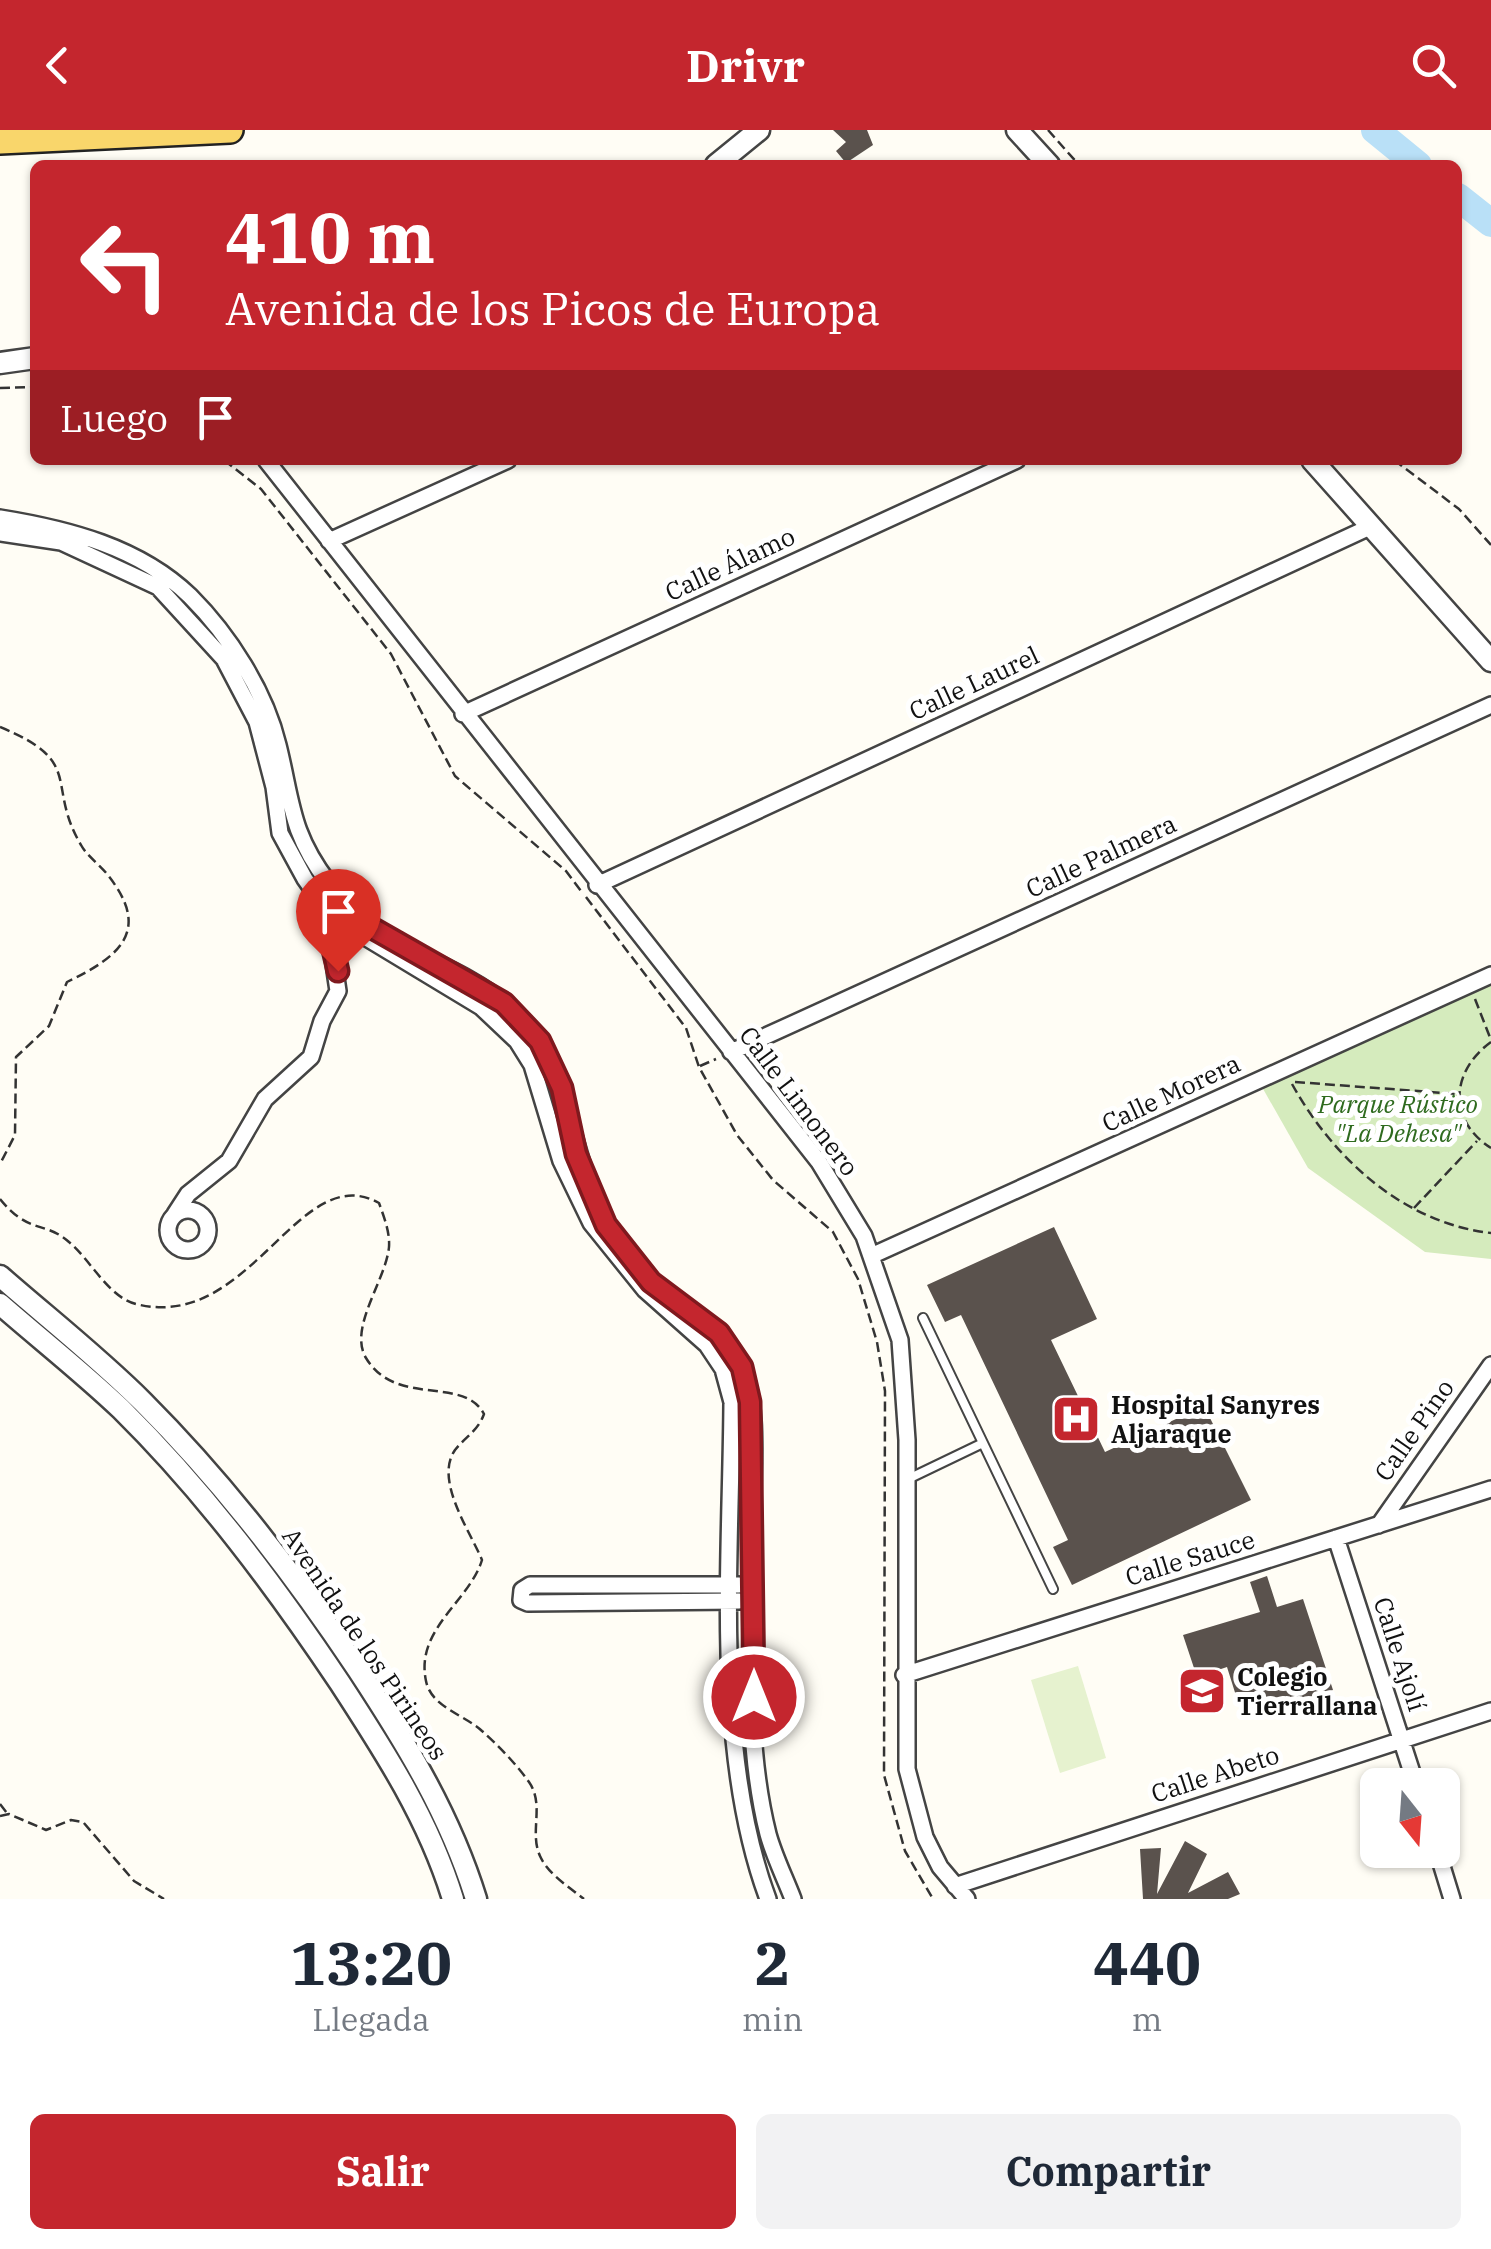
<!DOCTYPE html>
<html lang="es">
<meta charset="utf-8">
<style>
body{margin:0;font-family:"IBM Plex Serif",serif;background:#f2f2f3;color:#1f2937;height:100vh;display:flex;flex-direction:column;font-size:38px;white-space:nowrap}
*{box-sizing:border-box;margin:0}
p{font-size:32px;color:#747a83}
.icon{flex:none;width:55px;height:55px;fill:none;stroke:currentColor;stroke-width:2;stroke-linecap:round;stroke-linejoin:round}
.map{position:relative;height:1769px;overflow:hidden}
.drawer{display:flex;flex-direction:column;background:#fff;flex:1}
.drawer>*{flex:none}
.guide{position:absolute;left:30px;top:30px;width:1432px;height:305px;border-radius:15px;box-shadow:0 2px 8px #0004;background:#c4262e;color:#fff;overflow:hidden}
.needle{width:65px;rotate:163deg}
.tools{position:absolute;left:1360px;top:1638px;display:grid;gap:20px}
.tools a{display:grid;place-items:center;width:100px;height:100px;border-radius:15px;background:#fff;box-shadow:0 2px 8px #0004;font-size:50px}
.pin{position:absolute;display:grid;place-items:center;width:85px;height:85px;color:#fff;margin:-102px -42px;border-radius:50% 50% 50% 0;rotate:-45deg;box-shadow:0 0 10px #0007}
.pin .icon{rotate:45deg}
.me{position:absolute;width:110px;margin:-55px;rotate:0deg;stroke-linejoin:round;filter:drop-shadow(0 0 8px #0008)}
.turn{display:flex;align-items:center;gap:35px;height:210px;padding:0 30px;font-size:45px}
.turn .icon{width:130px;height:130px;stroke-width:2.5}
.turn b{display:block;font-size:70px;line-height:85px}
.then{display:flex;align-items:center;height:95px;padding:0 30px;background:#0003;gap:20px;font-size:38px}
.eta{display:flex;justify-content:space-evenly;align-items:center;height:170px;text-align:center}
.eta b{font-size:60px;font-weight:700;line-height:70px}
.action{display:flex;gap:20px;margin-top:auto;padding:20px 30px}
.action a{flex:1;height:115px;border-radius:15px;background:#c4262e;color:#fff;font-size:40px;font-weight:700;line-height:115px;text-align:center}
.action a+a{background:#f2f2f3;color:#1f2937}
header{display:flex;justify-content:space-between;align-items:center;height:130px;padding:0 30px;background:#c4262e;color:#fff;font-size:45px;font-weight:700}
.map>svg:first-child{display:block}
.green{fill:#d5ebbd}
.pitch{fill:#e6f2cf}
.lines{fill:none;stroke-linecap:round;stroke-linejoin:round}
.river{stroke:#b9e0f7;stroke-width:28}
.building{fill:#5a524d}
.service-casing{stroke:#444;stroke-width:12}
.minor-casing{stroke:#444;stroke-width:20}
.tertiary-casing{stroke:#444;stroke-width:25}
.primary-casing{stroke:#222;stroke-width:30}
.path{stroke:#333;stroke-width:2.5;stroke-dasharray:10 5;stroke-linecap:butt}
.service{stroke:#fff;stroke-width:8}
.minor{stroke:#fff;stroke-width:15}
.tertiary{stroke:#fff;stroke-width:20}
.primary{stroke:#f9d66b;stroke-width:25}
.route-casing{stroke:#7f191e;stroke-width:25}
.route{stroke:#c4262e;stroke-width:18}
.labels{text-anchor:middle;stroke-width:10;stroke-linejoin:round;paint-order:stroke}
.street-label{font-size:25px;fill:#111;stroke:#fff}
.park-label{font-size:25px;font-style:italic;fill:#2f6b1f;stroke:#fff}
.poi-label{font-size:25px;font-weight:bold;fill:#111;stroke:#fff;text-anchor:start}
</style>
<header><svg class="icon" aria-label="back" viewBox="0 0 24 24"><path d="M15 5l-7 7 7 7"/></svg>Drivr<svg class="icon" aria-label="search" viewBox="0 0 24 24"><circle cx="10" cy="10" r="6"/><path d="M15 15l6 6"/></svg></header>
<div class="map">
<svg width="1491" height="1769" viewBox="0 0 1491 1769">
<rect width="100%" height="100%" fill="#fffdf5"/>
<path class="green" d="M1491,845v284l-66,-7 -117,-84 -50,-88z"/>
<path class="pitch" d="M1078,1536l28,92 -46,15 -29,-93z"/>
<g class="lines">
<path class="river" d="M1375,0l43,35
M1458,67l33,26"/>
</g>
<path class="building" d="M833,0h34l6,15 -27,18 -10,-12 10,-9z
M1054,1097l43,92 -46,21 54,112 99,-46 47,94 -179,85 -19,-38 15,-7 -107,-225 -16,7 -18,-37z
M1267,1446l10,31 26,-8 30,91 -90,28 -16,-51 -30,10 -14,-42 77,-23 -10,-30z
M1185,1711l22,13 -19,39 40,-21 12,22 -12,5h-85l-3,-50 21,-1 -4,46z"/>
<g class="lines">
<g class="service-casing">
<path id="service" d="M923,1188l130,271
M906,1350l77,-37"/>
</g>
<g class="minor-casing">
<path id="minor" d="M266,330l553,702 45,74 36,104 7,100v329l18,68 15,30 27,32
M0,388c68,11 139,29 190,78 39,39 75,95 88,149 14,56 12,87 50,137 9,12 21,30 34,39 43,33 101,47 143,83 66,56 62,145 100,218 11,20 31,46 48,61 30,28 70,44 88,83 19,40 11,103 12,147 1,105 -11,218 15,321 6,22 17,44 25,65
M0,403l61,9 97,45 66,72 33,63 17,65 6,46 25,46 27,38 149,90 36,34 15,24 29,96 30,62 54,67 62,55 16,24 9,33c-1,157 -19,350 36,497
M329,411l179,-81
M463,584l554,-254
M597,755l775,-359
M731,922l760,-347
M168 1100a20 20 0 1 1 40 0a20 20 0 1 1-40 0Z
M175,1084l13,-20 41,-33 36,-62 46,-42 11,-36 16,-30 -8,-54 14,-22
M871,1126l620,-281
M1379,1395l112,-160
M1336,1408l80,247
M739,1471l-211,2 -7,-3 1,-10 8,-5h209
M904,1545l587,-186
M1437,1720l15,49
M955,1756l536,-175"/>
</g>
<g class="tertiary-casing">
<path id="tertiary" d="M1017,0l32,35
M716,35l43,-35
M0,233l35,-5
M1312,330l179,201
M0,1146c48,42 98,81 143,126 82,82 151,172 215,268 48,73 92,145 118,229
M0,1174c40,35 82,68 121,105 84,83 154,177 219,274 45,69 89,137 113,216"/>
</g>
<g class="primary-casing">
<path id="primary" d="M0,11l230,-11"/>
</g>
<path class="path" d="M1048,0l31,35
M0,258l35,-1
M224,330l37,29 130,165 64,122 111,95 15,20
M1394,330l65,49 32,36
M0,597c86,35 45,57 81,118 6,11 18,19 26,29 45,56 14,82 -40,108l-18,44 -33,31 -1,78 -15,29
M586,767l100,131 13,39 38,68 36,45 60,52 25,47 19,63 8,49 -1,384 21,76 28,48
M1475,869l16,41
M1491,912c-40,29 -44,78 0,106
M700,936l16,-7
M1295,952l163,12
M1292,954c41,74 111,139 199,149
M0,1069c29,36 44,21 69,43 21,17 39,55 67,62 115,29 162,-146 243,-101 5,14 11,29 10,44 -3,33 -41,81 -23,111 30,50 97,17 118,56 -6,17 -19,23 -29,36 -21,30 15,81 27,110 -13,42 -67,69 -56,121 5,26 39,34 56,50 16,14 35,34 47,51 16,23 0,50 11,74 8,18 29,31 44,43
M1414,1078l63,-67
M0,1674l7,9
M0,1686l9,-2 37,16 25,-10 12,2 51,59 30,18"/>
<use href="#service" class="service"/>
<use href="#minor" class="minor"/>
<use href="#tertiary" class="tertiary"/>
<use href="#primary" class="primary"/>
</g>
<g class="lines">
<g class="route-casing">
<path id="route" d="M338,841l-8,-34 21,-28 9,12 144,82 36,38 22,47 14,66 30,71 45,57 68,51 23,34 8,35 4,295"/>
</g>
<use href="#route" class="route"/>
</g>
<defs>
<g id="hospital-square" transform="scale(2.5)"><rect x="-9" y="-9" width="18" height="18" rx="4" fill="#c4262e" stroke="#fff"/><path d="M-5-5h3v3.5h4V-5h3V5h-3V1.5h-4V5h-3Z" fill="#fff"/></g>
<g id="school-square" transform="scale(2.5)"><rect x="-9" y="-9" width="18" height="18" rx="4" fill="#c4262e" stroke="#fff"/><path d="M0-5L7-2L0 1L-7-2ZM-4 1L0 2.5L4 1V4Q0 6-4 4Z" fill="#fff"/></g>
</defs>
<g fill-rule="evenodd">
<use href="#hospital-square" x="1076" y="1289"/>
<use href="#school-square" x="1202" y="1561"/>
</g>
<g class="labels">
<g class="street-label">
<text transform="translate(730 434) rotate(-25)" y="9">Calle Álamo</text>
<text transform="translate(974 553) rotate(-25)" y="9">Calle Laurel</text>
<text transform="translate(1101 726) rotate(-25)" y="9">Calle Palmera</text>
<text transform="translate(1171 963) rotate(-25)" y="9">Calle Morera</text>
<text transform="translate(799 971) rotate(53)" y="9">Calle Limonero</text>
<text transform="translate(1414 1300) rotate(-55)" y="9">Calle Pino</text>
<text transform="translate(1190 1428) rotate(-17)" y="9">Calle Sauce</text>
<text transform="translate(365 1514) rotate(56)" y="9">Avenida de los Pirineos</text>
<text transform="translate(1400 1524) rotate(72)" y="9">Calle Ajolí</text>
<text transform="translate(1215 1644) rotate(-18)" y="9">Calle Abeto</text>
</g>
<g class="park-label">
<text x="1398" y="983">Parque Rústico<tspan x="1398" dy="29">"La Dehesa"</tspan></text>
</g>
<g class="poi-label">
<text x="1111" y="1284">Hospital Sanyres<tspan x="1111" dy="29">Aljaraque</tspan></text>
<text x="1237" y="1556">Colegio<tspan x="1237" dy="29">Tierrallana</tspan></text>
</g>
</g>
</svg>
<div class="tools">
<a><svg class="needle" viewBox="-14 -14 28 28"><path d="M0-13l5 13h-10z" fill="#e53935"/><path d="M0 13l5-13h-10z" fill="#747a83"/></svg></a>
</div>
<div class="pin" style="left:338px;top:841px;background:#d93025"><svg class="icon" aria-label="arrive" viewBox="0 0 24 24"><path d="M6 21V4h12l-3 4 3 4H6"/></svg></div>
<svg class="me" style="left:754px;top:1567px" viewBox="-20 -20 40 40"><circle r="17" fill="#c4262e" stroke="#fff" stroke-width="3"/><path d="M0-11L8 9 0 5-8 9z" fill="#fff"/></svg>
<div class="guide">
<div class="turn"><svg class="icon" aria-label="left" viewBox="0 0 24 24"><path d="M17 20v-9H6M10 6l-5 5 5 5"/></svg><div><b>410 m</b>Avenida de los Picos de Europa</div></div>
<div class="then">Luego<svg class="icon" aria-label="arrive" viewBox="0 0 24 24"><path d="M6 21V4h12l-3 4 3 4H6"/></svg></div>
</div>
</div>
<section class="drawer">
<div class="eta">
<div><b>13:20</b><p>Llegada</p></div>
<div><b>2</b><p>min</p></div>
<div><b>440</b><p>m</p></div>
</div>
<div class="action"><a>Salir</a><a>Compartir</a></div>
</section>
